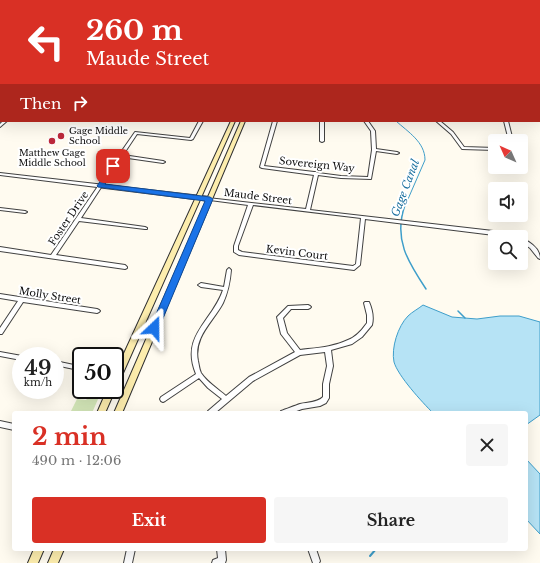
<!DOCTYPE html>
<meta charset="utf-8">
<style>
body{margin:0;font-family:"Libre Baskerville",serif;background:#f6f6f6;color:#222;height:100vh;display:flex;flex-direction:column;font-size:15px;white-space:nowrap}
*{box-sizing:border-box;margin:0}
p{font-size:13px;color:#767676}
.icon{flex:none;width:22px;height:22px;fill:none;stroke:currentColor;stroke-width:2;stroke-linecap:round;stroke-linejoin:round}
.map{position:relative;flex:1;overflow:hidden}
.details{position:absolute;left:12px;top:411px;width:516px;height:140px;display:flex;flex-direction:column;background:#fff;border-radius:4px;box-shadow:0 4px 16px #0002}
.details>*{flex:none}
.hud{position:absolute;left:0px;top:0px;width:540px;height:122px;box-shadow:0 4px 16px #0002;background:#d93025;color:#fff;overflow:hidden}
.needle{width:26px;rotate:315deg}
.buttons{position:absolute;left:488px;top:134px;display:grid;gap:8px}
.buttons a{display:grid;place-items:center;width:40px;height:40px;border-radius:4px;background:#fff;box-shadow:0 4px 16px #0002;font-size:20px}
.speed{position:absolute;left:12px;top:347px;display:flex;gap:8px;font-size:20px;font-weight:700;text-align:center}
.speed>*{display:grid;place-content:center;width:52px;height:52px;border-radius:50%;background:#fff;box-shadow:0 4px 16px #0002;line-height:1}
.speed small{font-size:10px;font-weight:400}
.speed .limit{border:2px solid #111;border-radius:6px;background:#fff;color:#111}
.pin{position:absolute;display:grid;place-items:center;width:34px;height:34px;color:#fff;margin:-17px;border-radius:8px;box-shadow:0 2px 6px #0006}
.me{position:absolute;width:44px;margin:-22px;rotate:23deg;stroke-linejoin:round;filter:drop-shadow(0 0 3px #0008)}
.turn{display:flex;align-items:center;gap:14px;height:84px;padding:0 20px;font-size:18px}
.turn .icon{width:52px;height:52px;stroke-width:2.5}
.turn b{display:block;font-size:28px;line-height:34px}
.then{display:flex;align-items:center;height:38px;padding:0 20px;background:#0003;gap:8px;font-size:15px}
.round{display:grid;place-items:center;flex:none;width:42px;height:42px;border-radius:4px;background:#f6f6f6}
.headline{display:flex;align-items:center;justify-content:space-between;height:68px;padding:0 20px}
h1{font-size:24px;font-weight:700;line-height:30px;color:#d93025}
.button{display:flex;gap:8px;margin-top:auto;padding:8px 20px}
.button a{flex:1;height:46px;border-radius:4px;background:#d93025;color:#fff;font-size:16px;font-weight:700;line-height:46px;text-align:center}
.button a+a{background:#f6f6f6;color:#222}
.map>svg:first-child{display:block}
.green{fill:#d6e9ba}
.water{fill:#b6e3f5;stroke:#3e9eca}
.lines{fill:none;stroke-linecap:round;stroke-linejoin:round}
.stream-far2{stroke:#3e9eca;stroke-width:1}
.stream-far1{stroke:#3e9eca;stroke-width:1.5}
.stream{stroke:#3e9eca;stroke-width:2}
.minor-casing{stroke:#414141;stroke-width:2}
.tertiary-casing{stroke:#414141;stroke-width:2}
.secondary-casing{stroke:#303030;stroke-width:2}
.minor{fill:#fff;fill-rule:evenodd}
.tertiary{fill:#fff;fill-rule:evenodd}
.secondary{fill:#fdedad;fill-rule:evenodd}
.route{fill:#1a73e8;stroke:#114b97}
.poi-dot{fill:#bc293c;stroke:#fff;stroke-width:1.5}
.labels{text-anchor:middle;stroke-width:4;stroke-linejoin:round;paint-order:stroke}
.far-poi-label{font-size:9px;fill:#0e0e0e;stroke:#fff;text-anchor:start}
.street-label{font-size:10px;fill:#0e0e0e;stroke:#fff}
.water-label{font-size:11px;font-style:italic;fill:#1a6f9e;stroke:#fff}
</style>
<div class="map">
<svg width="540" height="563" viewBox="0 0 540 563">
<rect width="100%" height="100%" fill="#fffbf0"/>
<path class="green" d="M95,390h7l-10,23h-22l7,-14 9,1z"/>
<path class="water" d="M423,305l29,12 25,2 23,-3h19l21,6v93l-14,10v-12h-93c-11,-11 -35,-37 -39,-51 -3,-14 4,-36 14,-46 4,-4 10,-7 15,-11z
M526,459l14,15v60l-14,-15z"/>
<g class="lines">
<path class="stream-far2" d="M396,121c12,11 29,21 29,39l-20,46"/>
<path class="stream-far1" d="M405,205c-12,34 3,57 21,84
M458,311l7,7"/>
<path class="stream" d="M370,556l6,-7"/>
<g class="minor-casing">
<path id="minor" d="M265,0h9l-3,1h-6z
M284,0h2l1,1h-2z
M0,21h1v2h-1z
M0,36h1v2h-1z
M539,46h1v2h-1z
M0,54h1v2h-1z
M539,67h1v2h-1z
M539,102h1v2h-1z
M199,121h4l-10,18 -2,1 -54,-6 -14,21 40,6 2,1 -2,1 -42,-6 -40,61 64,9 2,1v1h-2l-66,-8 -23,34 69,10 2,2v1l-2,1 -125,-18v-4l51,8 67,-98 -1,-1 2,-1 16,-23 55,6z
M273,121h4l-13,45 50,6h2l2,1 23,3 27,1 4,-27 -1,-19 -7,-10h4l7,10 1,18 21,3 2,1 -2,1 -21,-3 -5,28 -30,-1 -23,-3 -8,35 192,22 14,4v1h-8l-6,-1 -137,-17 -5,46 -6,5 -115,-15 -5,-3v-6l14,-41 -38,-5 -2,-1v-1l98,11 8,-34 -52,-7 -2,-1zM253,205l108,13 -5,46 -3,2 -111,-14 -4,-2v-4z
M320,121h4v20l-2,1 -2,-1z
M436,121h4l13,11 11,15 31,1v2l-33,-1 -11,-15z
M504,121h4l5,20h-4z
M0,208l25,3 2,1 -2,1 -25,-3z
M521,238c9,4 19,10 19,21l-2,-1 -8,-10 -9,-6z
M229,268l2,2c-1,12 -3,22 -8,33 -10,19 -30,34 -25,58 1,4 1,8 3,12 6,9 17,16 25,23l23,-19 46,-25 -14,-18 -4,-17 11,-11 20,-1 2,1 1,1 -1,1 -2,1h-17l-8,9 4,15 13,17c16,-2 34,-3 48,-10 8,-3 14,-10 19,-17v-8l-3,-12 1,-1h4c3,7 5,15 3,23l-10,12 -10,7 -21,6 2,16 -4,18v14l-3,5 -6,3 -18,3 -11,4h-11l1,-2c6,-2 13,-5 19,-7 8,-2 17,-1 23,-7v-13l4,-18 -2,-14 -25,3 -47,26 -38,32h-8l1,-2 14,-12 -14,-11 -9,-10 -34,23 -2,1 -2,-1 -1,-2 1,-2 35,-23c-16,-38 16,-52 27,-84l-22,-3 -3,-2 3,-2 23,4 3,-17z
M0,294l97,15 2,1 1,1 -1,1 -2,1 -74,-11 -21,32h-2v-6l18,-27 -18,-3z
M0,352l22,4h-1v4l-21,-4z
M55,361l19,4h2l1,2 -1,2h-2l-19,-4z
M0,421l14,3v6l-14,-3z
M127,549h8l-3,14h-8z
M217,549h8l1,11 -1,3h-13l1,-3 5,-2z
M308,549h8l4,12 -1,2h-6z"/>
</g>
<g class="tertiary-casing">
<path id="tertiary" d="M127,0h3v1h-4z
M3,121h4l-7,6v-3z
M0,173l210,24 3,2 -3,2 -210,-26z"/>
</g>
<g class="secondary-casing">
<path id="secondary" d="M196,0h4l1,1h-4z
M202,0h4l1,1h-4z
M231,121h4l-116,261 -1,3 -3,1v-13z
M241,121h4l-123,292h-8z
M107,390h8l-10,23h-8z
M34,549h10l-6,14h-10z
M54,549h10l-6,14h-10z"/>
</g>
<use href="#minor" class="minor"/>
<use href="#tertiary" class="tertiary"/>
<use href="#secondary" class="secondary"/>
</g>
<path class="route" d="M113,164l4,2 -12,18 105,13 3,2 -54,129 -1,3h-7l-1,-3 55,-127 -107,-14 -1,-1 14,-21z"/>
<g class="poi-dot">
<circle cx="61" cy="136" r="4"/>
<circle cx="52" cy="141" r="4"/>
</g>
<g class="labels">
<g class="far-poi-label">
<text x="69" y="134">Gage Middle<tspan x="69" dy="10">School</tspan></text>
<text x="52" y="156" text-anchor="middle">Matthew Gage<tspan x="52" dy="10">Middle School</tspan></text>
</g>
<g class="street-label">
<text transform="translate(317 164) rotate(6)" y="4">Sovereign Way</text>
<text transform="translate(258 196) rotate(7)" y="4">Maude Street</text>
<text transform="translate(68 218) rotate(-56)" y="4">Foster Drive</text>
<text transform="translate(297 252) rotate(7)" y="4">Kevin Court</text>
<text transform="translate(50 295) rotate(9)" y="4">Molly Street</text>
</g>
<g class="water-label">
<text transform="translate(405 188) rotate(-69)" y="4">Gage Canal</text>
</g>
</g>
</svg>
<div class="buttons">
<a><svg class="needle" viewBox="-14 -14 28 28"><path d="M0-13l5 13h-10z" fill="#e53935"/><path d="M0 13l5-13h-10z" fill="#767676"/></svg></a>
<a><svg class="icon" aria-label="sound" viewBox="0 0 24 24"><path d="M4 9h4l5-4v14l-5-4H4zM17 9q2 3 0 6"/></svg></a>
<a><svg class="icon" aria-label="search" viewBox="0 0 24 24"><circle cx="10" cy="10" r="6"/><path d="M15 15l6 6"/></svg></a>
</div>
<div class="speed"><div>49<small>km/h</small></div><div class="limit">50</div></div>
<div class="pin" style="left:113px;top:166px;background:#d93025"><svg class="icon" aria-label="arrive" viewBox="0 0 24 24"><path d="M6 21V4h12l-3 4 3 4H6"/></svg></div>
<svg class="me" style="left:154px;top:328px" viewBox="-20 -20 40 40"><path d="M0-17L14 15 0 8-14 15z" fill="#1a73e8" stroke="#fff" stroke-width="4"/></svg>
<div class="hud">
<div class="turn"><svg class="icon" aria-label="left" viewBox="0 0 24 24"><path d="M17 20v-9H6M10 6l-5 5 5 5"/></svg><div><b>260 m</b>Maude Street</div></div>
<div class="then">Then<svg class="icon" aria-label="right" viewBox="0 0 24 24"><path d="M7 20v-9h11M14 6l5 5-5 5"/></svg></div>
</div>
<section class="details">
<div class="headline"><div><h1>2 min</h1><p>490 m · 12:06</p></div><a class="round"><svg class="icon" aria-label="close" viewBox="0 0 24 24"><path d="M6 6l12 12M18 6L6 18"/></svg></a></div>
<div class="button"><a>Exit</a><a>Share</a></div>
</section>
</div>
